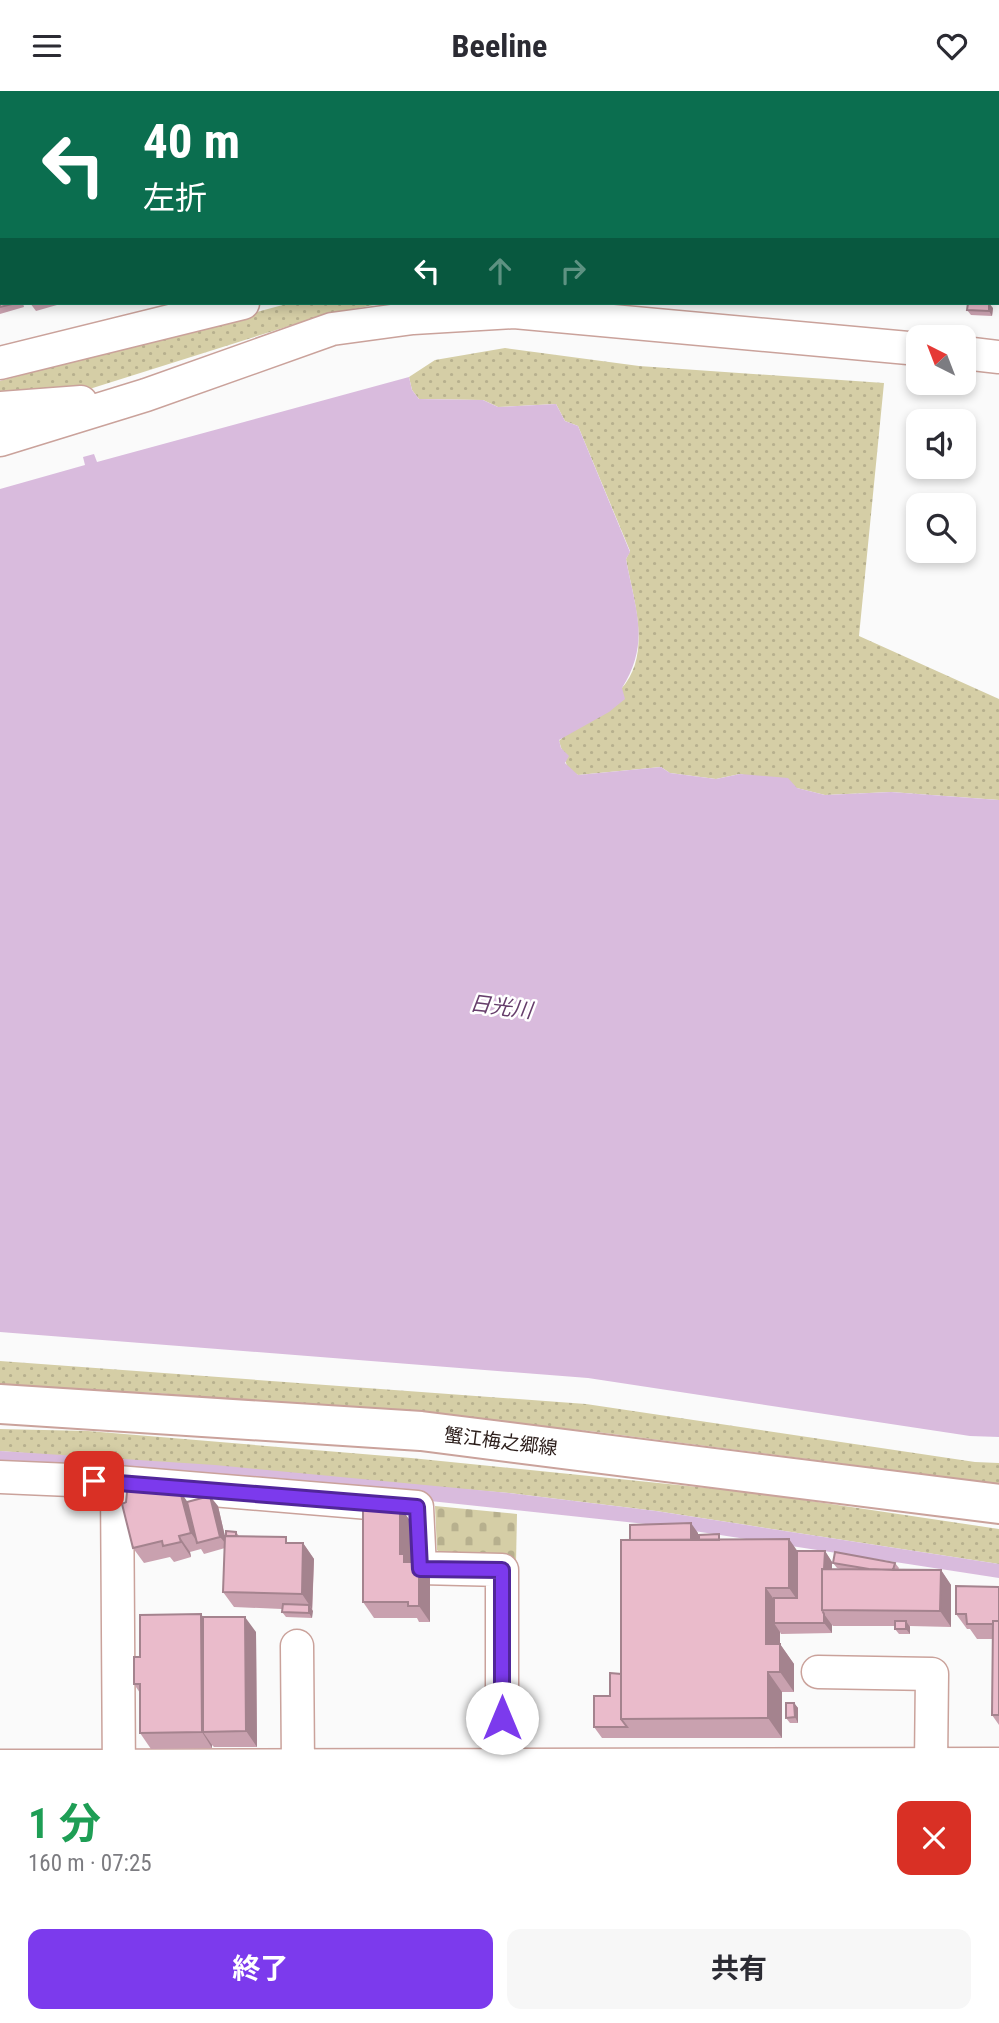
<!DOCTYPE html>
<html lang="ja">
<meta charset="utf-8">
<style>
body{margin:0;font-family:"Roboto Condensed","Noto Sans JP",sans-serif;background:#f7f7f7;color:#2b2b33;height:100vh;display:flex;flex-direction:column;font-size:26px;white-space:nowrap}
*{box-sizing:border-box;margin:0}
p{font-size:23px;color:#7c7c81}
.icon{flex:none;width:38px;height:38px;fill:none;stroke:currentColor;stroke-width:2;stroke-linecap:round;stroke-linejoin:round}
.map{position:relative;height:1687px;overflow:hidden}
.panel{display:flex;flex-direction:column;background:#fff;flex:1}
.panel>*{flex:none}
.banner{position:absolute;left:0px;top:0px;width:999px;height:214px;box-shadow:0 4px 10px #0003;background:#0b6e4f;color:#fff;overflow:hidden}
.needle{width:46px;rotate:318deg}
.fabs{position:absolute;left:906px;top:234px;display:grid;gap:14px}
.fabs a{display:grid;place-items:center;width:70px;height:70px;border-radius:14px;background:#fff;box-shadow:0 4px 10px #0003;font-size:35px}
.pin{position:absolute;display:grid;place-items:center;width:60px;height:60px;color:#fff;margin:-30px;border-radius:14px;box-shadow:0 4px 10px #0006}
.me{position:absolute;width:77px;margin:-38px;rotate:0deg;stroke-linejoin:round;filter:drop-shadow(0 0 5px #0008)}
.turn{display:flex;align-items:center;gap:24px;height:147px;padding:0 28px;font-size:32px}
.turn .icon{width:91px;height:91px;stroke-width:2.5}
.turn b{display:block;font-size:49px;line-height:60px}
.lanes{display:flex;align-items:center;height:66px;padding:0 28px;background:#0003;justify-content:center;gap:35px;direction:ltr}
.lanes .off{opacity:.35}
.round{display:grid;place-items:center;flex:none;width:74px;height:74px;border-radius:14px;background:#f7f7f7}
.headline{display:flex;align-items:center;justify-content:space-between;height:119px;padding:0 28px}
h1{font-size:42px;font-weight:700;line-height:52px;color:#1e9e55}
.primary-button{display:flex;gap:14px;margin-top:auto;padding:14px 28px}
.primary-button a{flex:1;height:80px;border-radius:14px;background:#7c3aed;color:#fff;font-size:28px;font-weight:700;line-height:80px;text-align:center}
.primary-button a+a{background:#f7f7f7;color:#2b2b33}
header{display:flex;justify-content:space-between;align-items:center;height:91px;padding:0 28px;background:#fff;font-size:32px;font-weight:700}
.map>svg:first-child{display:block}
.grass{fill:url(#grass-dots)}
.cemetery{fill:url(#cemetery-stones)}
.green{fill:#d5cea6}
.water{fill:#d9bbdd}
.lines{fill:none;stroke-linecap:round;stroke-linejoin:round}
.minor-casing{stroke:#caa29b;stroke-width:35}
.major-casing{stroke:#caa29b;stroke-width:42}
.minor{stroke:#fff;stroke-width:32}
.major{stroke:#fff;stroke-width:38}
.wall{fill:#c9a1af}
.shaded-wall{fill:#a4838e}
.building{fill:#eabbcb;stroke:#a4838e;stroke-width:2}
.route-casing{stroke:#51269a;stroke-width:18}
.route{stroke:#7c3aed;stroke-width:12}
.labels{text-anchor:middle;stroke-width:5;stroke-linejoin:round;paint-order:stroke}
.street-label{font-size:19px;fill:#2a1c19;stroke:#fff}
.water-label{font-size:21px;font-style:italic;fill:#663e6b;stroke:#fff}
</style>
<header><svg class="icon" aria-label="menu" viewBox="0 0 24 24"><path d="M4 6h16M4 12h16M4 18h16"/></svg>Beeline<svg class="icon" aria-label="heart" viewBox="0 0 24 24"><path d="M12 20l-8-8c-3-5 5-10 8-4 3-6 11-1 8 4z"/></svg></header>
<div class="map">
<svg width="999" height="1687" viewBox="0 0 999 1687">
<defs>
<pattern id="grass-dots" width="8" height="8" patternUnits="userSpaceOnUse" patternTransform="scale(1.75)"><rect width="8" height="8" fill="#d5cea6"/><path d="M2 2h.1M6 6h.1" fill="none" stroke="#b7b08e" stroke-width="1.8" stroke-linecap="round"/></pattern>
<pattern id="cemetery-stones" width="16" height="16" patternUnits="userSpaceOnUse" patternTransform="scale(1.75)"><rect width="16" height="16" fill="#d5cea6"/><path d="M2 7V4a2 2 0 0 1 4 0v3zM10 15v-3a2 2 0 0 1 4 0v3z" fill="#b7b08e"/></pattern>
</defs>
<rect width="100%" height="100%" fill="#fafafa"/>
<path class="grass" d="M290,212h95l-58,11 -247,78 -80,8v-19z
M505,257l134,18 245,17 -25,253 140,63v101l-108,-8 -66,3 -85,-21 -24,5 -46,-6 -9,-6 -83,8 -10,-6 -9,-28c19,-20 44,-33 62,-52 32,-35 12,-90 5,-130l4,-8 -52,-125 -13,-5 -9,-17 -58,3 -15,-7 -64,-1 -7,-9 -3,-13 26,-17z
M0,1270l586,43 389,58 24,1v21l-410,-53 -432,-38 -157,-5z
M0,1338l88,2 323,27 346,35 242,36v35l-343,-53 -147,-18 -509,-42z"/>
<path class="cemetery" d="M435,1415l82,8 -1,49 -71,-5 -8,-8z"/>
<path class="green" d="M588,0h411l-1,54v-52z
M998,65h1v137h-1z"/>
<path class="water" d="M409,286l3,13 7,9 64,1 15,7 58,-3 9,17 13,5 52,126 -4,7c9,50 25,83 -4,129l3,11 -16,13 -50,28 2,8 8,8 -4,7 13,12 83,-8 9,6 46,6 24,-5 48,4 9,10 28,7 66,-3 108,8v637l-29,-1 -382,-58 -588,-46v-843l85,-24 -2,-8 11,-3 3,8z
M0,1360l215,14 294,28 147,18 343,53v14l-344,-53 -442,-47 -213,-12z"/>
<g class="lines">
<g class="minor-casing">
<path id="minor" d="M237,0l3,2
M554,0v2
M0,100h2
M964,262l35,4
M0,272l243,-60
M0,317l81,-6
M0,349l146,-45 186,-66 81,-11 101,-6 405,37
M0,1386l117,5 300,25 3,61 82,2v197
M117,1391l2,296
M297,1555l1,120
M818,1581l114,2 -1,90
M0,1675l999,-2"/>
</g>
<g class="major-casing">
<path id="major" d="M0,1313l421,27 578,73"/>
</g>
<use href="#minor" class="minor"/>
<use href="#major" class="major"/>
</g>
<path class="wall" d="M0,199l2,13h21l1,4 -24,7z
M30,212h27v2l-21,6z
M993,217l-1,8 -21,-1 -4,-5z
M180,1400l7,11 31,4 7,31 11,-5 3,4 51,7h13l11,16 -2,59 -26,-1 -4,-5v-3l-48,-2 -11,-15 2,-44 -21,6 -3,-5 -11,3 1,5 -17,5 -4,-5 -26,6 -11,-15 41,-55z
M395,1412l3,4h2l11,15v40h8l11,15v45h-11l-2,-4h-43l-11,-16z
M698,1442v7l25,-1 75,12h27l7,11v7h9l-4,-1 -4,-5h62l4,5 -1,2h43l10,15v42l-41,-1v8h-11l-4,-5v-3h-62l-1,-1v8l-51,1 -1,-2v12l14,20v28h-12v46h-180l-8,-11 27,-53 9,-134z
M999,1496v138l-7,-10 1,-76h-16l-7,-10h-3l-11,-15z
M203,1526l53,15 1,115h-43l-2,-2v3l-61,1 -11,-16v-40l-6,-9 6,-27z
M794,1612l4,5v15h-8l-4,-5z"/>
<path class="shaded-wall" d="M502,0h13v2h-13z
M989,212l4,5 -1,8 -3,-5z
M180,1400l11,16 7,36 -7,-10z
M210,1405l8,10 9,39 -7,-8z
M395,1412l5,8v-4l11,15v41l-7,-1 -4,-8z
M691,1432l7,10v22l-7,-11z
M179,1445l11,16 1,5 -10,-15z
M789,1448l14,20v49l-14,-20z
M303,1452l11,16 -2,50 -10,-15z
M825,1460l7,11v48h-8z
M419,1471l11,15v45l-11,-16z
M941,1479l10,15v42l-11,-16z
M766,1497l14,20 -6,15 6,9v32l-14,-20z
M309,1514l4,6 -1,7 -3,-5z
M201,1523l11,16 -9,102 9,13v3l-10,-16z
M824,1523l8,11v8l-8,-10z
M245,1526l11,15 1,115 -11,-16z
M906,1530l4,6v7l-4,-5z
M780,1553l14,20v28l-14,-20z
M768,1581l14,20v46l-14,-20z
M794,1612l4,5v15l-3,-6z"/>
<path class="building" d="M366,0h136v2h-136z
M0,177h2v15h-2z
M0,199h2v13h14l-16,4z
M968,212h21v8l-22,-1z
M128,1391l42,5 -1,7 11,-3 11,42 -12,3 2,6 -18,4 -1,-5 -29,7 -11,-44 4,-2z
M210,1405l10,41 -23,6 -10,-41z
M363,1411l32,1 -1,4h6v47h4v8h15v44h-11v-4h-45z
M691,1432v17h-61v-15z
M226,1440l10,1v4h-10z
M719,1443v6h-20v-5z
M225,1445l61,1v6h17l-1,51 -79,-2z
M789,1448v49h-23v56h14v28h-12v46l-147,1v-179z
M797,1460h28l-1,18h-2v41l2,4v9h-50v-25h23z
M835,1461l60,11 -2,7 -24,-1 -36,-6z
M822,1478l119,1 -1,41 -118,-1z
M956,1495l43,1v34h-6v3h-26l-1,-10h-10z
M283,1513l26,1v8l-27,-1z
M201,1523l1,118 -62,1v-49h-6v-27h6v-42z
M203,1526h42l1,114 -43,1z
M895,1530h11v8h-11z
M993,1530h6v94h-7z
M610,1582l11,1v45l6,8h-33v-31h16z
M786,1612h8l1,14 -9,1z"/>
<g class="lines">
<g class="route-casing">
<path id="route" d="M94,1390l323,26 3,62 82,1v148"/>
</g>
<use href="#route" class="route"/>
</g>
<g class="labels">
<g class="street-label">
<text transform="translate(501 1350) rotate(7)" y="7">蟹江梅之郷線</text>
</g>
<g class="water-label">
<text transform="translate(501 916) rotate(7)" y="7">日光川</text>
</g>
</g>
</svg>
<div class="fabs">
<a><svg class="needle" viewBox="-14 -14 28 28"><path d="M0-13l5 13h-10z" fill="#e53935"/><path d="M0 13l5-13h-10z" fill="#7c7c81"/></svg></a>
<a><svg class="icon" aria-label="sound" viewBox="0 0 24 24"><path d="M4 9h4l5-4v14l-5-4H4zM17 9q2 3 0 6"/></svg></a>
<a><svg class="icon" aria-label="search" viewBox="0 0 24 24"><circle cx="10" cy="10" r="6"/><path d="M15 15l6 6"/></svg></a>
</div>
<div class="pin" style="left:94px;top:1390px;background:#d93025"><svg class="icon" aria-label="arrive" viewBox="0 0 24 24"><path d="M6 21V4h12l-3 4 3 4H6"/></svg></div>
<svg class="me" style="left:502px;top:1627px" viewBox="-20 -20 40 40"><circle r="19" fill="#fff"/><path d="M0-13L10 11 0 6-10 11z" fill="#7c3aed"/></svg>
<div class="banner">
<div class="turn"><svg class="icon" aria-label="left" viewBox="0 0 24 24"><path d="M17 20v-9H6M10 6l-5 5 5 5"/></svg><div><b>40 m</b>左折</div></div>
<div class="lanes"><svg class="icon" aria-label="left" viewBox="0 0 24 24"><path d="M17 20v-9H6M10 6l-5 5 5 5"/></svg><svg class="icon off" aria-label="ahead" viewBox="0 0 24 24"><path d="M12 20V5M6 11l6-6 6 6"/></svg><svg class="icon off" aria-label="right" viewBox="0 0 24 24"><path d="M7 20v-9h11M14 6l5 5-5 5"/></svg></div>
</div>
</div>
<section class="panel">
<div class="headline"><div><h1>1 分</h1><p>160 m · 07:25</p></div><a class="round" style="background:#d93025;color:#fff"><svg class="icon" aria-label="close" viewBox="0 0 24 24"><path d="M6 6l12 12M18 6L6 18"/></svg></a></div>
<div class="primary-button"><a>終了</a><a>共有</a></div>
</section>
